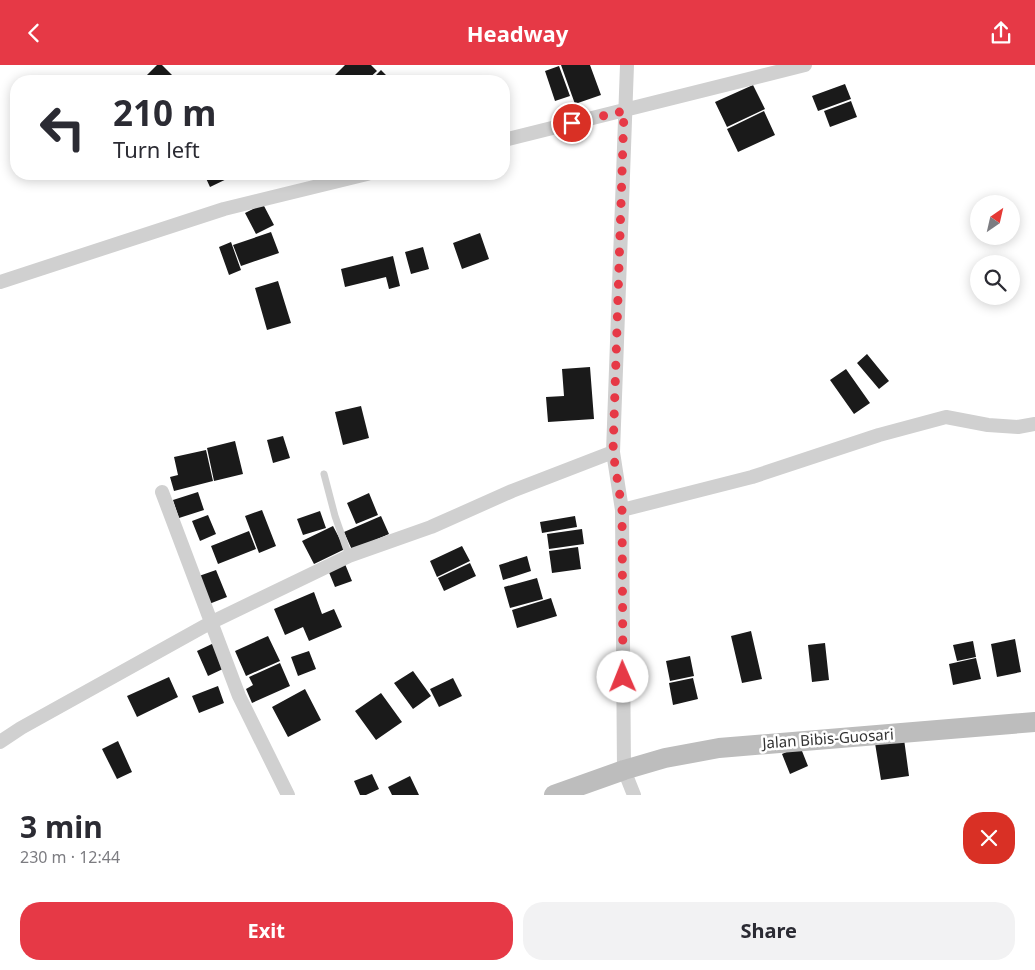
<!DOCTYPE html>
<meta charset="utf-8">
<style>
body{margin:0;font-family:"Noto Sans",sans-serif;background:#f2f2f3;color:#2b2b33;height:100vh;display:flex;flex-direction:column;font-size:19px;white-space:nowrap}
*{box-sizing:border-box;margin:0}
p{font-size:16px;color:#7c7c81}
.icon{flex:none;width:28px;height:28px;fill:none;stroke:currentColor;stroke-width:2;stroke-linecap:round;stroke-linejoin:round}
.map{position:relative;height:730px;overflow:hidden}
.sheet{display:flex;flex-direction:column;background:#fff;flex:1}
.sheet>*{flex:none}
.banner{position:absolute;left:10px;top:10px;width:500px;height:105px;border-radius:20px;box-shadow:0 2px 12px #0003;background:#fff;color:#2b2b33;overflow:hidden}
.needle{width:32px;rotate:34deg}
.controls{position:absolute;left:970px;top:130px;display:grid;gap:10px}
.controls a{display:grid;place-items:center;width:50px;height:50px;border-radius:50%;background:#fff;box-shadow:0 2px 12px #0003;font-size:25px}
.pin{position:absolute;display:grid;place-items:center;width:42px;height:42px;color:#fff;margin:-21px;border:2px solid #fff;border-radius:50%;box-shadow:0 1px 5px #0007}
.me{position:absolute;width:55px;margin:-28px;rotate:359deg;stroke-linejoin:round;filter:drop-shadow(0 0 4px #0008)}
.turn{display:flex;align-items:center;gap:18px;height:105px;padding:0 20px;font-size:22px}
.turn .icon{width:65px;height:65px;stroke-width:2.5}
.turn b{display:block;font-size:35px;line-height:42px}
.round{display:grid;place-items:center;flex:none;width:52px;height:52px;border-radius:20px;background:#f2f2f3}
.summary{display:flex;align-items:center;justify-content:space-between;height:85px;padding:0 20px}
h1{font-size:30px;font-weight:700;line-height:38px}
.primary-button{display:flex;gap:10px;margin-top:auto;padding:10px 20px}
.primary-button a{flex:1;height:58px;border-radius:20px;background:#e63946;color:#fff;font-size:20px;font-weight:700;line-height:58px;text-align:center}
.primary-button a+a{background:#f2f2f3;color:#2b2b33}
header{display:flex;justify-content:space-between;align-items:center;height:65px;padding:0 20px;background:#e63946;color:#fff;font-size:22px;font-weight:700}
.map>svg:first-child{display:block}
.building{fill:#1a1a1a}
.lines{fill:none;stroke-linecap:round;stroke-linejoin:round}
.lane{stroke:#d0d0d0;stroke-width:7}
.street{stroke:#d0d0d0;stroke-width:14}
.secondary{stroke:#bdbdbd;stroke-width:20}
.route{stroke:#e63946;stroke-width:9;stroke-dasharray:0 16.2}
.labels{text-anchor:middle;stroke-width:5;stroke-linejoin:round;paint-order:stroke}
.street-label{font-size:15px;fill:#333;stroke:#fff}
</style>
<header><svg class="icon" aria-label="back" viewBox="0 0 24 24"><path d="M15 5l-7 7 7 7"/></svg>Headway<svg class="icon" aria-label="share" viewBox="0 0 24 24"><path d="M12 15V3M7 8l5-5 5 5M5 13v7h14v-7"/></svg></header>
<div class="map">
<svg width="1035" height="730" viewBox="0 0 1035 730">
<rect width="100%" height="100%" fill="#fff"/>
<path class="building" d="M157,0h5l16,16h-37z
M345,0h26l6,6 -11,10h-28l-5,-4z
M561,0h29l11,30 -26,9z
M559,1l11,30 -15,5 -10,-30z
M381,5l11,11h-22z
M845,19l6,15 -33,12 -6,-15z
M753,20l12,24 -38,18 -12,-25z
M851,36l6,16 -27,10 -6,-16z
M764,46l11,24 -37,17 -11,-23z
M204,109h33l-27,13z
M263,139l11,21 -18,9 -11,-21z
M271,167l8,21 -38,13 -8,-21z
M480,168l9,26 -27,10 -9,-26z
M231,177l10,28 -12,5 -10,-28z
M423,182l6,22 -18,5 -6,-22z
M393,191l7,30 -11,3 -3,-12 -41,10 -4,-18z
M278,216l13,42 -24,7 -12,-42z
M867,289l22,27 -10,8 -22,-26z
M590,302l4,52 -46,3 -2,-25 18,-1 -2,-27z
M846,304l24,34 -16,11 -24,-34z
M361,341l8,32 -26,7 -8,-33z
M283,371l7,22 -17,5 -6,-23z
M235,376l8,33 -29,7 -7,-33z
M206,385l7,31 -39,10 -4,-14 8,-2 -4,-18z
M198,427l6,18 -25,8 -6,-18z
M369,428l9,22 -22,9 -9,-21z
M262,445l14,36 -17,7 -14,-37z
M320,446l6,17 -23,7 -6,-16z
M208,450l8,19 -16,7 -8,-20z
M381,451l8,18 -37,16 -8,-18z
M575,451l2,11 -35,6 -2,-11z
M333,461l12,23 -31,15 -12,-23z
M582,464l2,15 -35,5 -2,-15z
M249,466l7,18 -38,15 -7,-18z
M462,481l8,15 -33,16 -7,-16z
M578,482l3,22 -29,4 -3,-22z
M527,491l4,15 -28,9 -4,-15z
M470,498l6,13 -32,15 -6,-13z
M345,499l7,17 -17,6 -7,-17z
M216,505l11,27 -18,7 -10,-28z
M537,513l6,21 -33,9 -6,-21z
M314,527l8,22 12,-5 8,18 -33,14 -6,-14 -18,8 -11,-26z
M551,533l6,18 -40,12 -5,-18z
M751,566l11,48 -20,4 -11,-47z
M268,571l12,25 -34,15 -11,-25z
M1015,574l6,33 -24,5 -6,-33z
M973,576l3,16 -19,4 -4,-16z
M214,578l11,25 -17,8 -11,-25z
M825,578l4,37 -17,2 -4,-37z
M309,586l7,18 -18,7 -7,-19z
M690,591l4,20 -24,5 -4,-20z
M976,593l5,21 -28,6 -4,-21z
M280,598l10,23 -38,17 -6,-14 7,-4 -4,-8z
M413,606l18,25 -18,13 -19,-26z
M169,612l9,20 -41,20 -10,-21z
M453,613l9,18 -23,11 -9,-18z
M693,613l5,21 -25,6 -4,-22z
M218,621l6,17 -25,10 -7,-17z
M305,624l16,31 -33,17 -16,-30z
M381,628l21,29 -26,18 -21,-29z
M904,674l5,37 -28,4 -6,-37z
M118,676l14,31 -15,7 -15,-30z
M800,681l8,20 -18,8 -8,-20z
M372,709l7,15 -13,6h-6l-6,-14z
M410,711l9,19h-27l-4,-8z"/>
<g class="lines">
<path class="lane" d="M324,409l11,42 14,40"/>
<path class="street" d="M627,0l-14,387 9,58 2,260 10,25
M504,75l301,-75
M0,217l224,-73 143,-35
M162,427l77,204 49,99
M622,445l130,-33 127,-42 67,-18 42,8 30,2 17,-3
M0,677l21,-14 189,-105 139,-67 82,-29 81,-36 101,-39"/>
<path class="secondary" d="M554,730l70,-25 41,-12 54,-10 316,-26"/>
</g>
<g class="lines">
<path class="route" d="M572,58l52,-12 -11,341 9,57 1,168"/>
</g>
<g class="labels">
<g class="street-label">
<text transform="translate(828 674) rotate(-4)" y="5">Jalan Bibis-Guosari</text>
</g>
</g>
</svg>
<div class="controls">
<a><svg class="needle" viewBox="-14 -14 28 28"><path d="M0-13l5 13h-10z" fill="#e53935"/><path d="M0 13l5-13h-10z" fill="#7c7c81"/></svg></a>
<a><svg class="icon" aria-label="search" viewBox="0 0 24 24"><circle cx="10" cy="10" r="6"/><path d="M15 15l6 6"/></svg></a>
</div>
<div class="pin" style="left:572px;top:58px;background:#d93025"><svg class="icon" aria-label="arrive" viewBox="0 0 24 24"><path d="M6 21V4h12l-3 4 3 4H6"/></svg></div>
<svg class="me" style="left:623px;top:612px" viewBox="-20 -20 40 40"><circle r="19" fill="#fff"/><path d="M0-13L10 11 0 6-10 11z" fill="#e63946"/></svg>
<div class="banner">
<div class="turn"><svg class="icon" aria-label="left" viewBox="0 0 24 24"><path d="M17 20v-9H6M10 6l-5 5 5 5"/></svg><div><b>210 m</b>Turn left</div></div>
</div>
</div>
<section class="sheet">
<div class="summary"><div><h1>3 min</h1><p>230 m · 12:44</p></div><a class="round" style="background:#d93025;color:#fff"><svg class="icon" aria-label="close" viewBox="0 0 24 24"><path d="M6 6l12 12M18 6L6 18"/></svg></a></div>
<div class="primary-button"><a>Exit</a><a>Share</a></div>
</section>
